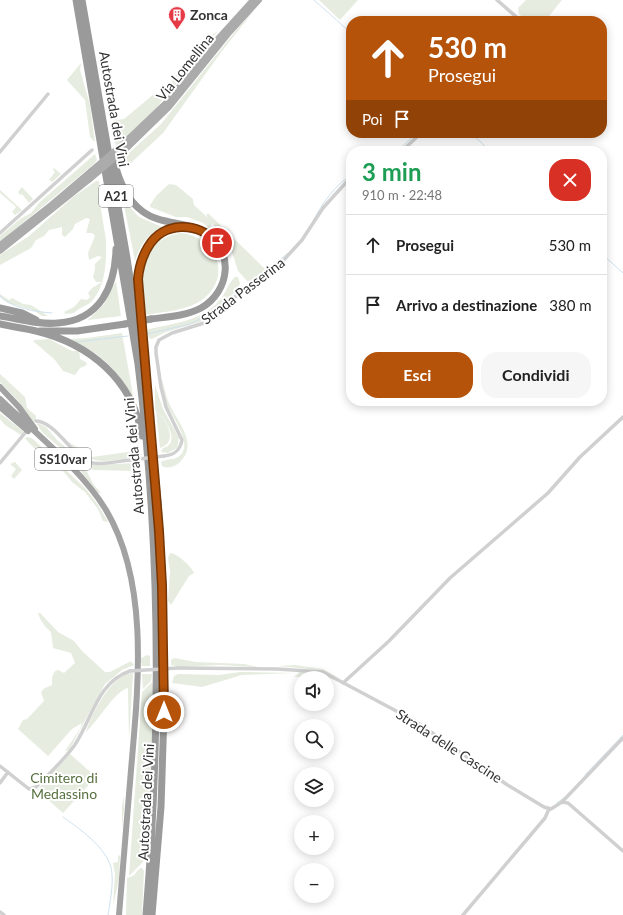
<!DOCTYPE html>
<html lang="it">
<meta charset="utf-8">
<style>
body{margin:0;font-family:Lato,sans-serif;background:#f6f6f6;color:#222;height:100vh;display:flex;flex-direction:column;font-size:15px;white-space:nowrap}
*{box-sizing:border-box;margin:0}
p{font-size:13px;color:#767676}
.icon{flex:none;width:22px;height:22px;fill:none;stroke:currentColor;stroke-width:2;stroke-linecap:round;stroke-linejoin:round}
.map{position:relative;flex:1;overflow:hidden}
.details{position:absolute;left:346px;top:146px;width:261px;height:260px;display:flex;flex-direction:column;background:#fff;border-radius:16px;box-shadow:0 2px 10px #0003}
.details>*{flex:none}
.hud{position:absolute;left:346px;top:16px;width:261px;height:122px;border-radius:16px;box-shadow:0 2px 10px #0003;background:#b45309;color:#fff;overflow:hidden}
.fabs{position:absolute;left:294px;top:671px;display:grid;gap:8px}
.fabs a{display:grid;place-items:center;width:40px;height:40px;border-radius:50%;background:#fff;box-shadow:0 2px 10px #0003;font-size:20px}
.pin{position:absolute;display:grid;place-items:center;width:34px;height:34px;color:#fff;margin:-17px;border:2px solid #fff;border-radius:50%;box-shadow:0 1px 4px #0007}
.me{position:absolute;width:44px;margin:-22px;rotate:0deg;stroke-linejoin:round;filter:drop-shadow(0 0 3px #0008)}
.turn{display:flex;align-items:center;gap:14px;height:84px;padding:0 16px;font-size:18px}
.turn .icon{width:52px;height:52px;stroke-width:2.5}
.turn b{display:block;font-size:28px;line-height:34px}
.then{display:flex;align-items:center;height:38px;padding:0 16px;background:#0003;gap:8px;font-size:15px}
.round{display:grid;place-items:center;flex:none;width:42px;height:42px;border-radius:16px;background:#f6f6f6}
.head{display:flex;align-items:center;justify-content:space-between;height:68px;padding:0 16px}
h1{font-size:24px;font-weight:700;line-height:30px;color:#1e9e55}
.button{display:flex;gap:8px;margin-top:auto;padding:8px 16px}
.button a{flex:1;height:46px;border-radius:16px;background:#b45309;color:#fff;font-size:16px;font-weight:700;line-height:46px;text-align:center}
.button a+a{background:#f6f6f6;color:#222}
ul{padding:0;list-style:none}
li{display:flex;align-items:center;gap:12px;height:60px;padding:0 16px;border-top:1px solid #e0e0e0}
li div{flex:1}
li b{display:block;font-size:15px}
li em{font-style:normal}
.map>svg:first-child{display:block}
.green{fill:#e6ecdf}
.lines{fill:none;stroke-linecap:round;stroke-linejoin:round}
.stream{stroke:#cfe2ee;stroke-width:1}
.minor{stroke:#d0d0d0;stroke-width:3.5}
.primary{stroke:#ababab;stroke-width:6}
.trunk{stroke:#a2a2a2;stroke-width:6}
.motorway{stroke:#9a9a9a;stroke-width:7}
.minor-bridge{stroke:#d0d0d0;stroke-width:3.5}
.primary-bridge{stroke:#ababab;stroke-width:6}
.motorway-bridge{stroke:#9a9a9a;stroke-width:7}
.route-casing{stroke:#753606;stroke-width:10}
.route{stroke:#b45309;stroke-width:7}
.labels{text-anchor:middle;stroke-width:4;stroke-linejoin:round;paint-order:stroke}
.shield{fill:#fff;stroke:#707070;stroke-width:1}
.shield-label{font-size:13px;font-weight:bold;fill:#333}
.poi-label{font-size:14px;font-weight:bold;fill:#333;stroke:#fff;text-anchor:start}
.street-label{font-size:14px;fill:#333;stroke:#fff}
.park-label{font-size:14px;fill:#56703f;stroke:#fff}
</style>
<div class="map">
<svg width="623" height="915" viewBox="0 0 623 915">
<rect width="100%" height="100%" fill="#fff"/>
<path class="green" d="M319,0h39l-18,20z
M526,0h36l-17,21h-18l-8,-7 -1,-6z
M256,8l-34,43 -59,82 -32,30 -6,4h-5l-1,-5 42,-38 77,-96z
M218,31l-23,27 -15,24 -9,6 -2,-2c5,-10 40,-51 49,-55z
M81,63l-1,7 10,35 5,37 -5,-5 -5,-37 -18,-20z
M165,89c3,16 -38,47 -49,57l-3,-9 1,-19 3,2 7,-1 30,-25 2,1z
M95,154l2,6 -3,4 -94,78v-6l20,-17 11,-6 9,-11z
M54,168l7,6 -9,8 -3,-2 6,-8 -2,-2z
M96,181h3l1,5 -2,5 8,49c0,21 1,43 -14,61 -5,5 -12,6 -18,12l-8,1 -2,-2 10,-5 7,-8 6,1 3,-3 -2,-4 4,-5 10,-6h-6l-3,-5 2,-8v-5l7,-7 -4,-1 -9,4 -1,-7 7,-17 -3,-3h-6l4,-14 -4,-1 -11,6 -2,5 -8,8 -3,-2v-8l-13,3 -5,6 -8,4 -5,8 -31,17v-10l29,-19 44,-39z
M169,184l7,1 17,14 1,6 14,13 -2,-4h3l57,56 -18,12 -10,-11 -9,-28 -16,-16 1,-1 -1,-3 -4,5 -6,-5 -16,-6h-11l-26,-10v-2l7,-10z
M22,187l11,12 -4,4 -7,-9 -2,1 -2,-3z
M0,190l22,20 -7,5 -3,-3 4,-5 -16,-14z
M123,200l16,17 23,10c-15,8 -22,18 -27,34z
M181,233c40,5 52,50 16,70 -15,8 -35,9 -52,12 -4,-33 -7,-76 36,-82z
M235,277h3l2,7 -10,14 -27,23 -37,11 -14,7 -3,-1 -2,-6 2,-3c26,-6 53,-8 71,-29 6,-7 8,-17 15,-23z
M116,281l5,35 -33,4 16,-16z
M0,294l9,6 3,-2 11,6 8,1 17,11h-6l-9,-6 -25,-7 -8,-6z
M122,333l12,68c-16,-31 -32,-47 -64,-62l17,-1z
M49,339l23,12h7l1,8 6,3 1,3 -7,3 -5,7 -12,-4 -8,-11 -22,-19 2,-1z
M0,374l25,23 2,11 9,8v4l-3,1 -15,-20 -18,-19z
M162,380c3,9 4,18 9,27 8,18 28,37 8,56 -5,4 -12,6 -17,3l-1,-4c4,-3 12,-2 17,-5 17,-11 -5,-39 -11,-52 -3,-7 -4,-16 -6,-24z
M155,385l8,24 16,29 -2,10 -9,5 -7,-1 2,-4c19,-5 2,-31 -8,-38z
M156,411c11,9 23,31 4,37z
M0,413l24,19 -3,3 -16,-10 -5,-6z
M38,423l8,4 12,14 10,8 3,7 16,16 7,13 7,8h-3l-31,-39 -25,-22 -5,-8z
M28,437l5,2 53,50 12,16 10,17 -5,-1 -5,-12 -13,-17 -13,-10 -9,-11 -7,-3 -27,-25 -4,-5z
M69,442l23,15 43,-6 2,3 -1,3c-29,4 -46,11 -67,-15z
M75,453l19,12 43,-2 1,4 -3,4 -42,-1 -20,-16z
M15,462l7,8 -8,9 -3,-3 5,-7 -6,-5z
M170,553c7,0 21,13 24,20l-5,3 -18,29 -3,-4 2,-30 -2,-13z
M38,613h2l18,19 16,9 8,10 23,21h5l21,-11 3,4 -12,5 -17,14 -36,66 -4,1 15,-22 2,-6 -10,6 -24,27 -30,-27 5,-9 4,-1 17,-18 -3,-9 4,-4 7,-3v-8l3,-6 3,-1 6,3 11,-10 -4,-10 -18,-5 -2,-16c-6,-5 -11,-12 -13,-19z
M147,655l3,1v10h-8l-2,-7z
M174,658l22,4 48,2 14,3 -39,-2 -39,2 -9,-2v-5z
M294,665l29,4 18,10 -22,-9 -41,-4z
M240,672l54,1 -52,2 -40,12 -30,-4 2,-7 4,-2 41,1z
M300,672l22,1 15,8 -13,-5 -30,1z
M133,673l-4,67 -1,-52c-13,3 -30,33 -42,44 5,-17 26,-59 47,-59z
M142,674h10l-1,7 -8,8z
M152,682l2,8 -7,168 -18,18 13,-184z
M70,754l26,23 -33,36 -26,-23z
M124,796v14l-2,19v-23z
M120,855l-1,24 -6,27 2,-32 -2,-11 5,-1v-6z
M140,868h2l2,3 -2,44h-16l1,-37 6,-2z"/>
<g class="lines">
<path class="stream" d="M314,0l37,33
M471,133l19,18
M397,151l20,-18
M313,221c9,-17 22,-36 38,-46
M602,254l21,19
M270,268l18,-15
M0,296c11,12 36,16 52,17
M147,334l43,-10 20,-10 57,-44
M76,342l52,-6
M585,775l38,-40
M557,803l8,-6
M63,817c17,12 49,34 49,58 1,13 -2,27 -4,40"/>
<path class="minor" d="M497,0l24,21
M402,151l19,-18
M0,152l48,-58
M0,233l92,-83
M36,421c21,1 36,37 57,42 11,2 25,-2 37,-3
M164,456c10,-1 16,-5 18,-16l-16,-33 -5,-20 -5,-34v-6l3,-7 13,-7 32,-10 36,-30 41,-30 21,-23 21,-32 28,-31
M0,463l25,-30
M178,668l99,1 46,3 92,49 91,63 38,23 7,2 11,-7 6,1 55,48
M343,683l46,-42 61,-63 98,-85 32,-36 43,-40
M0,766l29,23 7,-2c13,-13 27,-26 38,-41 18,-26 23,-64 56,-75
M0,783l8,-11
M562,802l61,-64
M0,912l4,3
M463,915l82,-97 4,-9"/>
<path class="primary" d="M125,142l42,-40 47,-59 39,-43
M128,147l41,-40 59,-73 31,-34
M0,245l51,-40 40,-34
M0,251l90,-72"/>
<path class="trunk" d="M0,387l19,20 16,22
M0,399c34,33 82,71 106,111 44,74 32,178 25,260 -4,49 -8,97 -12,145
M0,407l28,24"/>
<path class="motorway" d="M76,0l62,364c23,184 23,367 8,551
M82,0l45,258 20,134 11,111 5,83 1,126 -3,95 -9,108
M114,161c5,19 12,38 28,50 18,14 44,10 63,21 30,18 25,60 -4,76 -15,8 -34,9 -50,11
M0,308l22,5 14,7
M140,310c-5,-33 0,-81 43,-83
M0,316c19,3 39,9 58,7 42,-3 57,-36 58,-74
M0,324c12,3 24,4 36,7 54,13 97,49 106,105
M40,331h37l48,-7"/>
<path class="minor-bridge" d="M130,460l34,-4
M130,671l48,-3"/>
<path class="primary-bridge" d="M91,171l34,-29
M90,179l38,-32"/>
<path class="motorway-bridge" d="M125,324l26,-5"/>
</g>
<g class="lines">
<g class="route-casing">
<path id="route" d="M164,712l-2,-126 -3,-55 -21,-252c1,-11 4,-22 10,-32 15,-26 50,-26 69,-4"/>
</g>
<use href="#route" class="route"/>
</g>
<defs>
<g id="building-pin" transform="scale(0.9)"><path d="M0 17L-7.5 6A9.5 9.5 0 1 1 7.5 6Z" fill="#e63946" stroke="#fff"/><path d="M-4-6H4V6H1V3H-1V6H-4ZM-2.5-4.3h1.7v1.8h-1.7ZM.8-4.3h1.7v1.8H.8ZM-2.5-1h1.7V.8h-1.7ZM.8-1h1.7V.8H.8Z" fill="#fff"/></g>
</defs>
<g fill-rule="evenodd">
<use href="#building-pin" x="177" y="15"/>
</g>
<g class="labels">
<g class="shield">
<rect x="99" y="185" width="34" height="22" rx="3"/>
<rect x="35" y="448" width="56" height="22" rx="3"/>
</g>
<g class="shield-label">
<text x="116" y="201">A21</text>
<text x="63" y="464">SS10var</text>
</g>
<g class="poi-label">
<text x="190" y="20">Zonca</text>
</g>
<g class="street-label">
<text transform="translate(185 67) rotate(-51)" y="5">Via Lomellina</text>
<text transform="translate(114 109) rotate(80)" y="5">Autostrada dei Vini</text>
<text transform="translate(243 291) rotate(-37)" y="5">Strada Passerina</text>
<text transform="translate(134 456) rotate(-95)" y="5">Autostrada dei Vini</text>
<text transform="translate(449 746) rotate(33)" y="5">Strada delle Cascine</text>
<text transform="translate(146 802) rotate(-87)" y="5">Autostrada dei Vini</text>
</g>
<g class="park-label">
<text x="64" y="783">Cimitero di<tspan x="64" dy="16">Medassino</tspan></text>
</g>
</g>
</svg>
<div class="fabs">
<a><svg class="icon" aria-label="sound" viewBox="0 0 24 24"><path d="M4 9h4l5-4v14l-5-4H4zM17 9q2 3 0 6"/></svg></a>
<a><svg class="icon" aria-label="search" viewBox="0 0 24 24"><circle cx="10" cy="10" r="6"/><path d="M15 15l6 6"/></svg></a>
<a><svg class="icon" aria-label="layers" viewBox="0 0 24 24"><path d="M12 4l9 5-9 5-9-5zM3 14l9 5 9-5"/></svg></a>
<a>+</a>
<a>−</a>
</div>
<div class="pin" style="left:217px;top:243px;background:#d93025"><svg class="icon" aria-label="arrive" viewBox="0 0 24 24"><path d="M6 21V4h12l-3 4 3 4H6"/></svg></div>
<svg class="me" style="left:164px;top:712px" viewBox="-20 -20 40 40"><circle r="17" fill="#b45309" stroke="#fff" stroke-width="3"/><path d="M0-11L8 9 0 5-8 9z" fill="#fff"/></svg>
<div class="hud">
<div class="turn"><svg class="icon" aria-label="ahead" viewBox="0 0 24 24"><path d="M12 20V5M6 11l6-6 6 6"/></svg><div><b>530 m</b>Prosegui</div></div>
<div class="then">Poi<svg class="icon" aria-label="arrive" viewBox="0 0 24 24"><path d="M6 21V4h12l-3 4 3 4H6"/></svg></div>
</div>
<section class="details">
<div class="head"><div><h1>3 min</h1><p>910 m · 22:48</p></div><a class="round" style="background:#d93025;color:#fff"><svg class="icon" aria-label="close" viewBox="0 0 24 24"><path d="M6 6l12 12M18 6L6 18"/></svg></a></div>
<ul>
<li><svg class="icon" aria-label="ahead" viewBox="0 0 24 24"><path d="M12 20V5M6 11l6-6 6 6"/></svg><div><b>Prosegui</b></div><em>530 m</em></li>
<li><svg class="icon" aria-label="arrive" viewBox="0 0 24 24"><path d="M6 21V4h12l-3 4 3 4H6"/></svg><div><b>Arrivo a destinazione</b></div><em>380 m</em></li>
</ul>
<div class="button"><a>Esci</a><a>Condividi</a></div>
</section>
</div>
